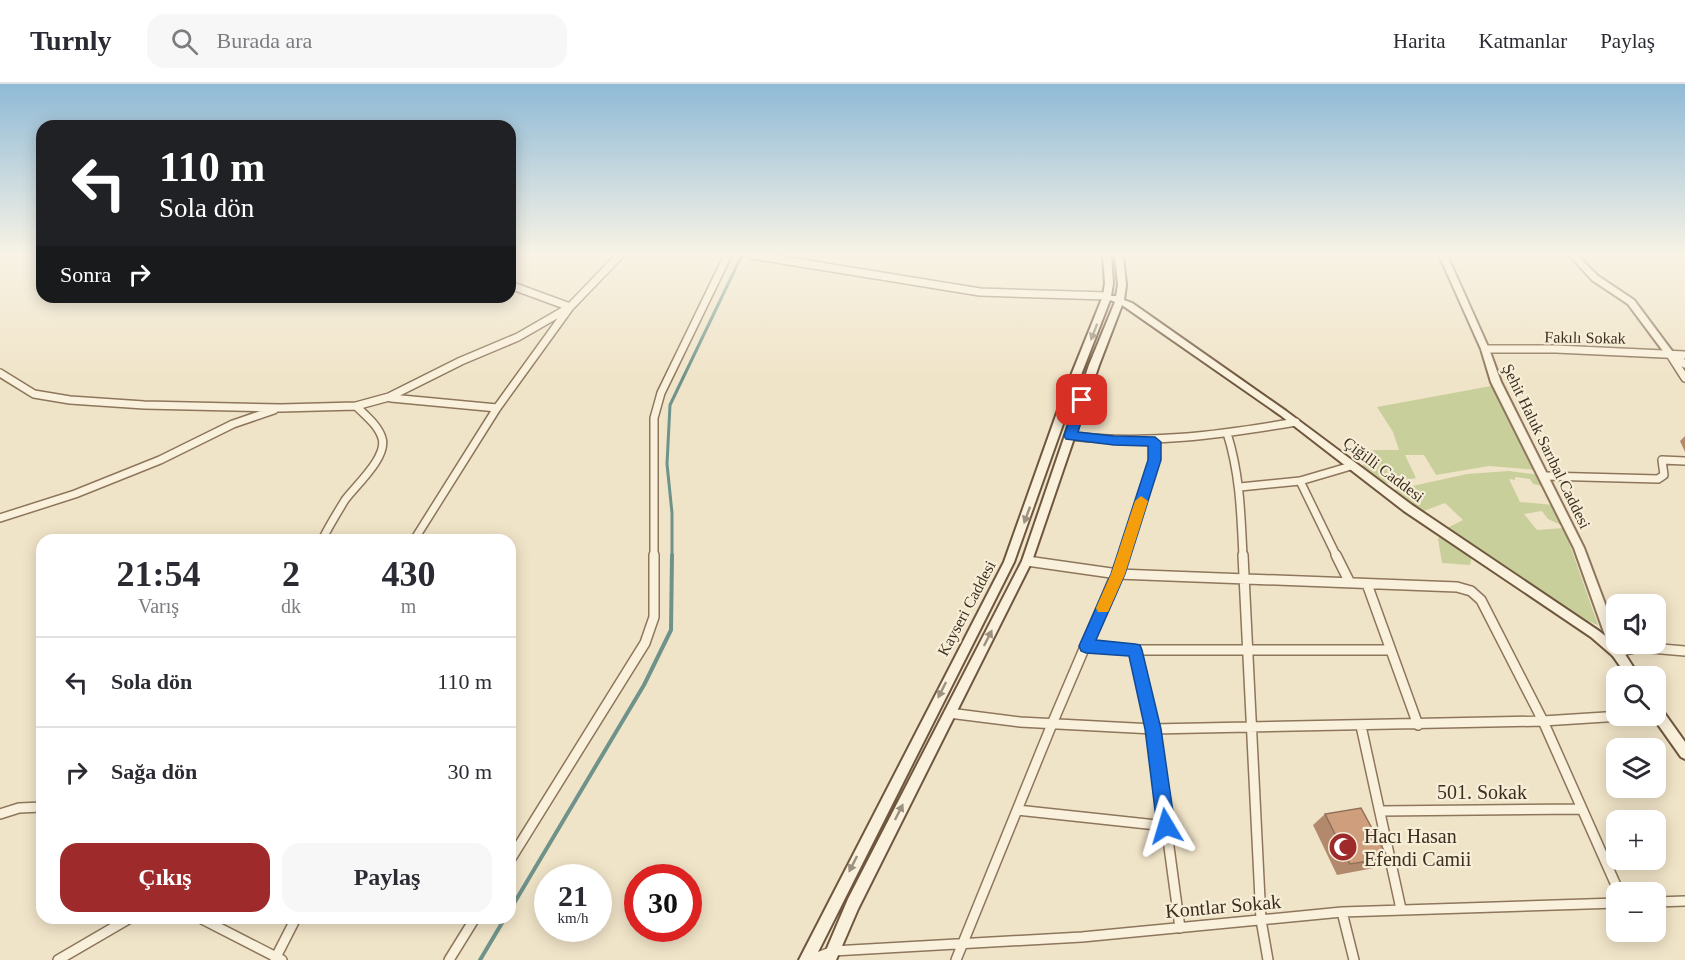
<!DOCTYPE html>
<html lang="tr">
<meta charset="utf-8">
<style>
body{margin:0;font-family:"Times New Roman",serif;background:#f7f7f7;color:#2b2b33;height:100vh;display:flex;flex-direction:column;font-size:22px;white-space:nowrap}
*{box-sizing:border-box;margin:0}
p{font-size:20px;color:#7c7c81}
.icon{flex:none;width:33px;height:33px;fill:none;stroke:currentColor;stroke-width:2;stroke-linecap:round;stroke-linejoin:round}
.map{position:relative;flex:1;overflow:hidden}
.details{position:absolute;left:36px;top:450px;width:480px;height:390px;display:flex;flex-direction:column;background:#fff;border-radius:18px;box-shadow:0 3px 15px #0003}
.details>*{flex:none}
.banner{position:absolute;left:36px;top:36px;width:480px;height:183px;border-radius:18px;box-shadow:0 3px 15px #0003;background:#202124;color:#fff;overflow:hidden}
.fabs{position:absolute;left:1606px;top:510px;display:grid;gap:12px}
.fabs a{display:grid;place-items:center;width:60px;height:60px;border-radius:12px;background:#fff;box-shadow:0 3px 15px #0003;font-size:30px}
.speed{position:absolute;left:534px;top:780px;display:flex;gap:12px;font-size:30px;font-weight:700;text-align:center}
.speed>*{display:grid;place-content:center;width:78px;height:78px;border-radius:50%;background:#fff;box-shadow:0 3px 15px #0003;line-height:1}
.speed small{font-size:15px;font-weight:400}
.speed .limit{border:9px solid #d22;background:#fff;color:#111}
.pin{position:absolute;display:grid;place-items:center;width:51px;height:51px;color:#fff;margin:-26px;border-radius:12px;box-shadow:0 3px 9px #0006}
.me{position:absolute;width:66px;margin:-33px;rotate:353deg;stroke-linejoin:round;filter:drop-shadow(0 0 4px #0008)}
.turn{display:flex;align-items:center;gap:21px;height:126px;padding:0 24px;font-size:27px}
.turn .icon{width:78px;height:78px;stroke-width:2.5}
.turn b{display:block;font-size:42px;line-height:51px}
.then{display:flex;align-items:center;height:57px;padding:0 24px;background:#0003;gap:12px;font-size:22px}
.eta{display:flex;justify-content:space-evenly;align-items:center;height:102px;text-align:center}
.eta b{font-size:36px;font-weight:700;line-height:42px}
.action{display:flex;gap:12px;margin-top:auto;padding:12px 24px}
.action a{flex:1;height:69px;border-radius:18px;background:#9e2a2b;color:#fff;font-size:24px;font-weight:700;line-height:69px;text-align:center}
.action a+a{background:#f7f7f7;color:#2b2b33}
ul{padding:0;list-style:none}
li{display:flex;align-items:center;gap:18px;height:90px;padding:0 24px;border-top:2px solid #e1e1e2}
li div{flex:1}
li b{display:block;font-size:22px}
li em{font-style:normal}
header{display:flex;align-items:center;gap:36px;box-sizing:border-box;height:84px;padding:0 30px;background:#fff;border-bottom:2px solid #e1e1e2}
header strong{font-size:28px}
nav{display:flex;gap:33px;margin-inline-start:auto;font-size:21px}
.search{width:420px;height:54px;background:#f7f7f7;display:flex;align-items:center;gap:15px;box-sizing:border-box;padding:0 21px;border-radius:18px;color:#7c7c81;font-size:22px}
.map>svg:first-child{display:block}
.green{fill:#c9cf9b}
.lines{fill:none;stroke-linecap:round;stroke-linejoin:round}
.stream-far1{stroke:#6f938a;stroke-width:3}
.stream{stroke:#6f938a;stroke-width:4}
.minor-far1-casing{stroke:#8d765c;stroke-width:10}
.minor-casing{stroke:#8d765c;stroke-width:12}
.tertiary-casing{stroke:#8d765c;stroke-width:4}
.secondary-casing{stroke:#6f573f;stroke-width:4}
.minor-far1{stroke:#faf1dc;stroke-width:7}
.minor{stroke:#faf1dc;stroke-width:9}
.tertiary{fill:#faf1dc;fill-rule:evenodd}
.secondary{fill:#faf1dc;fill-rule:evenodd}
.wall{fill:#b2896c}
.building{fill:#cf9f7d;stroke:#916f58;stroke-width:1.5}
.oneway{fill:#9c907e}
.route{fill:#1a73e8;stroke:#114b97;stroke-width:1.5}
.slow{fill:#f59e0b}
.labels{text-anchor:middle;stroke-width:4.5;stroke-linejoin:round;paint-order:stroke}
.street-label{font-size:16px;fill:#3d2e20;stroke:#f7eed8}
.near-street-label{font-size:20px;fill:#3d2e20;stroke:#f7eed8}
.near-poi-label{font-size:20px;fill:#3d2e20;stroke:#f7eed8;text-anchor:start}
</style>
<header>
<strong>Turnly</strong>
<div class="search"><svg class="icon" aria-label="search" viewBox="0 0 24 24"><circle cx="10" cy="10" r="6"/><path d="M15 15l6 6"/></svg>Burada ara</div>
<nav><a>Harita</a><a>Katmanlar</a><a>Paylaş</a></nav>
</header>
<div class="map">
<svg width="1685" height="876" viewBox="0 0 1685 876">
<rect width="100%" height="100%" fill="#f0e4c8"/>
<path class="green" d="M1491,302l46,84 -48,-4 -53,9 -12,-20h-19l11,23 -36,6 -21,-18 18,-6 -10,-10h32l-6,-18 -16,-25z
M1509,387l32,4 6,12 -14,-3 -3,-5 -15,-2v3l-6,-1 11,23 34,3 9,21 -15,-7 -6,-8 -18,3 13,16 27,-2 34,97 -13,-5 -140,-91 18,-9 -18,-17 -24,9 -27,-22 73,-16z
M1439,453l33,20 -2,8 -28,-2 -4,-24z"/>
<g class="lines">
<path class="stream-far1" d="M672,473v-44l-5,-49 3,-59 72,-150"/>
<path class="stream" d="M510,826l134,-225 27,-55 1,-75
M480,876l25,-42"/>
<g class="minor-far1-casing">
<path id="minor-far1" d="M752,171l228,37 127,4
M1485,265h71l129,6
M1669,269l16,25
M1672,271l13,9
M0,289l34,21 36,6 74,5 137,3 75,-2 33,-9 72,-36 57,-24 52,-30 -60,-22
M391,314l106,10
M1227,349c13,41 14,81 16,124
M1070,352c77,9 150,-1 226,-14
M1545,392l113,3 6,-4 -2,-15 23,1
M1300,397l37,76
M1240,403l60,-6 51,-15
M0,434l75,-24 85,-34 73,-36 41,-14
M322,456c7,-14 15,-27 23,-40 11,-15 43,-43 37,-62 -4,-13 -17,-23 -26,-32
M414,456l83,-132 73,-101 50,-52
M654,473v-139l7,-25 67,-138
M1124,473l31,-97v-18"/>
</g>
<g class="minor-casing">
<path id="minor" d="M1243,471l18,365 7,40
M1336,471l14,28
M1027,477l91,13 339,13 14,4 10,9 62,121 76,171
M1367,500l51,141
M1086,562l49,4h256
M1135,566l18,79 27,199
M1617,568l22,-5 46,4
M949,629l71,9 133,7 390,-8 78,-5
M1361,642l40,183
M1017,726l149,16
M1381,727l201,-2
M0,730l19,-6 23,-1
M510,776l135,-217 9,-26v-62
M1656,818l29,-1
M1342,828l12,48
M200,834l82,42
M275,875l21,-41
M58,876l72,-42
M449,876l26,-42
M810,876l23,-9 249,-14 260,-25 275,-9
M956,876l96,-236 72,-169"/>
</g>
<g class="tertiary-casing">
<path id="tertiary" d="M1439,171h8l42,94 12,33 83,166 33,88v8h3l3,8 -2,4 -4,1 -4,-1 -2,-4 -37,-104 -83,-166 -10,-33z
M1569,171h8l21,21 36,24 38,51v4h-6l-38,-51 -36,-24z"/>
</g>
<g class="secondary-casing">
<path id="secondary" d="M1103,171h8l2,28 -2,13h5l2,-11 -3,-30h8l3,30 -2,15 8,3 154,108 126,94 187,126 22,17 18,28h-12l-14,-20 -22,-19 -187,-126 -124,-96 -158,-110 -23,60 -67,196 -174,348 -22,51h-14l26,-61 174,-338 67,-196 26,-63 -5,-2 -36,93 -60,169 -200,398h-15l205,-398 60,-169 39,-97 2,-13z
M1656,621l4,2 25,35v17l-4,-2 -29,-41h4z"/>
</g>
<use href="#minor-far1" class="minor-far1"/>
<use href="#minor" class="minor"/>
<use href="#tertiary" class="tertiary"/>
<use href="#secondary" class="secondary"/>
</g>
<path class="wall" d="M1685,352v16l-5,-11z
M1325,730l63,44 -14,10 -37,7 -24,-50z"/>
<path class="building" d="M1361,724l27,50 -38,6 -25,-50z"/>
<defs><path id="oneway-solid" d="M-6-.8H1V-3.2L6.5 0L1 3.2V.8H-6Z" transform="scale(1.5)"/></defs>
<g class="oneway">
<use href="#oneway-solid" transform="translate(1094 248) rotate(111)"/>
<use href="#oneway-solid" transform="translate(1027 431) rotate(110)"/>
<use href="#oneway-solid" transform="translate(988 554) rotate(-63)"/>
<use href="#oneway-solid" transform="translate(942 606) rotate(117)"/>
<use href="#oneway-solid" transform="translate(899 728) rotate(-63)"/>
<use href="#oneway-solid" transform="translate(853 780) rotate(117)"/>
</g>
<linearGradient id="sky" x2="0" y2="1"><stop stop-color="#8fbad6"/><stop offset="0.58" stop-color="#f8f3e6"/><stop offset="1" stop-color="#f8f3e6" stop-opacity="0"/></linearGradient>
<rect width="1685" height="293" fill="url(#sky)"/>
<path class="route" d="M1082,312l6,4 -10,32 36,4 41,1 6,5v18l-36,114 -29,66 39,4 5,1 2,5 19,79 14,97 -3,6 -6,3 -6,-3 -3,-6 -12,-97 -16,-73 -43,-3 -5,-2 -2,-5 32,-72 37,-114v-14l-34,-1 -48,-6 -2,-3 12,-36z"/>
<path class="slow" d="M1141,412l7,5 -23,73 -17,38h-10l-2,-4 15,-34 24,-73z"/>
<defs>
<g id="mosque-disc" transform="scale(1.5)"><circle r="9.5" fill="#9e2a2b" stroke="#f7eed8"/><path d="M3.5-4.9A6 6 0 1 0 3.5 4.9A5 5 0 1 1 3.5-4.9Z" fill="#fff"/></g>
</defs>
<g fill-rule="evenodd">
<use href="#mosque-disc" x="1343" y="763"/>
</g>
<g class="labels">
<g class="street-label">
<text transform="translate(1585 253) rotate(1)" y="6">Fakılı Sokak</text>
<text transform="translate(1547 362) rotate(64)" y="6">Şehit Haluk Sarıbal Caddesi</text>
<text transform="translate(1384 385) rotate(37)" y="6">Çiğilli Caddesi</text>
<text transform="translate(966 524) rotate(-62)" y="6">Kayseri Caddesi</text>
</g>
<g class="near-street-label">
<text x="1482" y="715">501. Sokak</text>
<text transform="translate(1223 822) rotate(-5)" y="7">Kontlar Sokak</text>
</g>
<g class="near-poi-label">
<text x="1364" y="759">Hacı Hasan<tspan x="1364" dy="23">Efendi Camii</tspan></text>
</g>
</g>
</svg>
<div class="fabs">
<a><svg class="icon" aria-label="sound" viewBox="0 0 24 24"><path d="M4 9h4l5-4v14l-5-4H4zM17 9q2 3 0 6"/></svg></a>
<a><svg class="icon" aria-label="search" viewBox="0 0 24 24"><circle cx="10" cy="10" r="6"/><path d="M15 15l6 6"/></svg></a>
<a><svg class="icon" aria-label="layers" viewBox="0 0 24 24"><path d="M12 4l9 5-9 5-9-5zM3 14l9 5 9-5"/></svg></a>
<a>+</a>
<a>−</a>
</div>
<div class="speed"><div>21<small>km/h</small></div><div class="limit">30</div></div>
<div class="pin" style="left:1082px;top:316px;background:#d93025"><svg class="icon" aria-label="arrive" viewBox="0 0 24 24"><path d="M6 21V4h12l-3 4 3 4H6"/></svg></div>
<svg class="me" style="left:1166px;top:742px" viewBox="-20 -20 40 40"><path d="M0-17L14 15 0 8-14 15z" fill="#1a73e8" stroke="#fff" stroke-width="4"/></svg>
<div class="banner">
<div class="turn"><svg class="icon" aria-label="left" viewBox="0 0 24 24"><path d="M17 20v-9H6M10 6l-5 5 5 5"/></svg><div><b>110 m</b>Sola dön</div></div>
<div class="then">Sonra<svg class="icon" aria-label="right" viewBox="0 0 24 24"><path d="M7 20v-9h11M14 6l5 5-5 5"/></svg></div>
</div>
<section class="details">
<div class="eta">
<div><b>21:54</b><p>Varış</p></div>
<div><b>2</b><p>dk</p></div>
<div><b>430</b><p>m</p></div>
</div>
<ul>
<li><svg class="icon" aria-label="left" viewBox="0 0 24 24"><path d="M17 20v-9H6M10 6l-5 5 5 5"/></svg><div><b>Sola dön</b></div><em>110 m</em></li>
<li><svg class="icon" aria-label="right" viewBox="0 0 24 24"><path d="M7 20v-9h11M14 6l5 5-5 5"/></svg><div><b>Sağa dön</b></div><em>30 m</em></li>
</ul>
<div class="action"><a>Çıkış</a><a>Paylaş</a></div>
</section>
</div>
